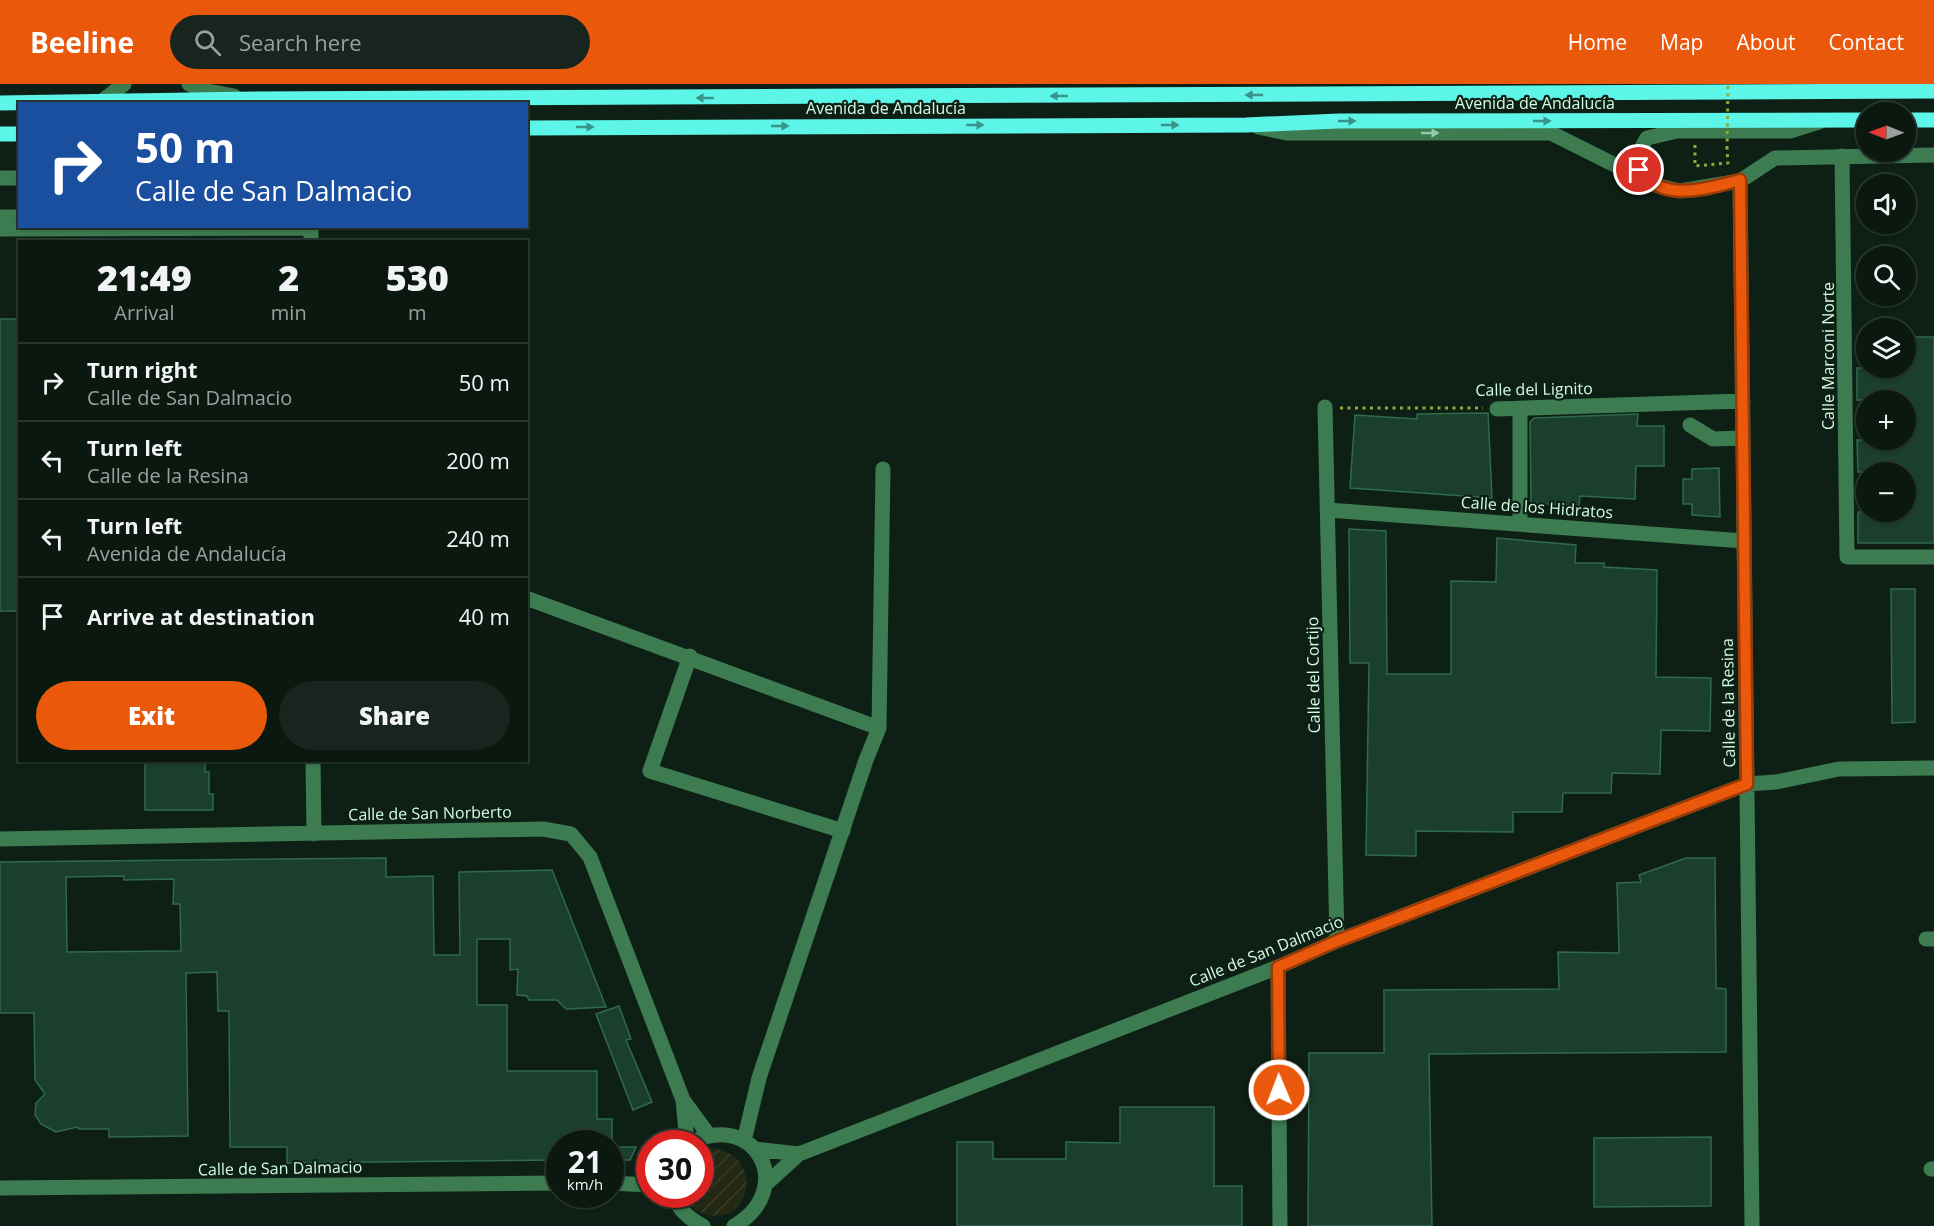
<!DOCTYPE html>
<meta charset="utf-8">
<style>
body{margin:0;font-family:"Open Sans",sans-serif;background:#18251e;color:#f1f3f6;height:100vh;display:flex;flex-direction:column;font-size:22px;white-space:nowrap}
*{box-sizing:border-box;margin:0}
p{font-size:20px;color:#99a09f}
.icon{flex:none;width:33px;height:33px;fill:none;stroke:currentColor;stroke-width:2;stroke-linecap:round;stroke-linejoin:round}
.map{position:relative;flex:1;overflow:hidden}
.drawer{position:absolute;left:18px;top:156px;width:510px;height:522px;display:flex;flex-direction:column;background:#0a1810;border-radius:0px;box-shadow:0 2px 4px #0004,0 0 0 2px #2a3730}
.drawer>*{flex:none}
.top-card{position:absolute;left:18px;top:18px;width:510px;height:126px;border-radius:0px;box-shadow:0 2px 4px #0004,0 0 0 2px #2a3730;background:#1a4fa0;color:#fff;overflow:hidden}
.needle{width:39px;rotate:271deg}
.tools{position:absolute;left:1856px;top:18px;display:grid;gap:12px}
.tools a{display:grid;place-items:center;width:60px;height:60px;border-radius:50%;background:#0a1810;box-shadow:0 2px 4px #0004,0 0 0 2px #2a3730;font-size:30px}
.speed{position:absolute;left:546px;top:1046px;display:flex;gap:12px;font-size:30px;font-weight:700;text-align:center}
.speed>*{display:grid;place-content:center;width:78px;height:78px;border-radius:50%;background:#0a1810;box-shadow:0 2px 4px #0004,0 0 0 2px #2a3730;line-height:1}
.speed small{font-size:15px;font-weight:400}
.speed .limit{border:9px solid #d22;background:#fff;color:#111}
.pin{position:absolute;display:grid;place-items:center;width:51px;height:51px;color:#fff;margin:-26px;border:3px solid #fff;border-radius:50%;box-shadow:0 2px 6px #0007}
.me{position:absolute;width:66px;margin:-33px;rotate:359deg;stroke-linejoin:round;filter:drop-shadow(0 0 4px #0008)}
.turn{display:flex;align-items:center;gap:21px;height:126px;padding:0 18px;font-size:27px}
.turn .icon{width:78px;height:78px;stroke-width:2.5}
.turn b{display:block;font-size:42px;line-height:51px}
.eta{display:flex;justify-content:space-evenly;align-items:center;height:102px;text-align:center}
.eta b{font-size:36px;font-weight:800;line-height:42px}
.action{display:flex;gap:12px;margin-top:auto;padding:12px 18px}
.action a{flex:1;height:69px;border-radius:36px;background:#ea580c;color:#fff;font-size:24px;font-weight:800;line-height:69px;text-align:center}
.action a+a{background:#18251e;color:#f1f3f6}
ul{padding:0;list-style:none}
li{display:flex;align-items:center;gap:18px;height:78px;padding:0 18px;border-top:2px solid #2a3730}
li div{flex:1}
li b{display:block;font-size:22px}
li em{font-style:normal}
header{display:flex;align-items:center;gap:36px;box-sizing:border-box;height:84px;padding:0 30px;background:#ea580c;color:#fff}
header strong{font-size:28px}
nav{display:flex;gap:33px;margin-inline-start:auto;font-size:21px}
.search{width:420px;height:54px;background:#18251e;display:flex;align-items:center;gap:15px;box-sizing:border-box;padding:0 21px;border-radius:33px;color:#99a09f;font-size:22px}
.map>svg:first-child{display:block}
.garden{fill:url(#garden-furrows)}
.building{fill:#1b3f2d;stroke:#2f6a4b;stroke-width:1.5;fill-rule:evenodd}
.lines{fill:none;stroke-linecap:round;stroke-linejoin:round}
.path{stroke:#90aa35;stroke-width:3;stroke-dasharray:3 4.5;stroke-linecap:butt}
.minor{stroke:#3c7c50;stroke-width:15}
.major{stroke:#5df5e7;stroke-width:15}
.path-bridge{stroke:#90aa35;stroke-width:3;stroke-dasharray:3 4.5;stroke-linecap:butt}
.oneway{fill:#399589}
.oneway2{fill:#95c9a7}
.route-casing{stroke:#983908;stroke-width:15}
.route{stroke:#ea580c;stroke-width:10}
.labels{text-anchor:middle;stroke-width:4.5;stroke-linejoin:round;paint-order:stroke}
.street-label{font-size:16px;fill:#d0fce1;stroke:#0e2016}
</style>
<header>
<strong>Beeline</strong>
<div class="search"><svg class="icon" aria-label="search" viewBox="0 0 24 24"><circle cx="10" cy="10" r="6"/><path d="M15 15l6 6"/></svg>Search here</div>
<nav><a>Home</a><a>Map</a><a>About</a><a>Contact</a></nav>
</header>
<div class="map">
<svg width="1934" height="1142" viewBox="0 0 1934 1142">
<defs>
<pattern id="garden-furrows" width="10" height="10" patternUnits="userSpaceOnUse" patternTransform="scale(1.5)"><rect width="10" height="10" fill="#232912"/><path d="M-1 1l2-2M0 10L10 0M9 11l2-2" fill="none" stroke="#383e29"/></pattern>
</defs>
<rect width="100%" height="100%" fill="#0e2016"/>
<path class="garden" d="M711,1064c54,5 41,76 -3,67 -12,-3 -20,-10 -25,-21h17l1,-43z"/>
<path class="building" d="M0,235h20v292h-20z
M1905,253h29v206h-76v-31h47v-40h-47l-1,-32h48v-40h-48v-32h48z
M1488,329l4,85 -142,-10 5,-73 62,4v-5z
M1638,330l-1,12h27v40h-28l-1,33 -55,-3 -1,10 -48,-3 -1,-81 4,-4z
M1719,384l1,49 -28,-2v-11h-9v-25h9v-10z
M1349,445l37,2 1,143h64v-93l45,1 1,-44 79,7 -1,18h29v4l53,3 -1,107 55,1 -1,53 -49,-1 -1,44 -48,-1 -1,20h-48l-1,19h-49v20l-97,-1v25l-50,-1 3,-192h-19z
M1891,505h24v133l-23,1z
M145,676h60v12h4v22h4v16h-68z
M386,774v19l47,-1 1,79h26l-1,-83 93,-2 54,137 -40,2 -9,-9h-28l-2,-4 -10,-1 1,-26 -8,1v-31h-33v66h30v66h90v48h15v24h-52v17l-273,3v-16h-57l-1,-136h-11l-1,-39 -31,1 2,163 -79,1v-8h-30l-2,-2 -21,5 -15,-8 -6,-9 1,-12 9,-9 -10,-14 -1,-67h-34v-151zM124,792v4l50,-1 -1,25h7l1,47 -114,1 -1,-75z
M1686,774h29l1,130 10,1v63l-297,2 3,172h-124l1,-173h75v-63l175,-1 -1,-37 61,1 -2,-70 24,-1 -2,-7z
M619,922l12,33 -5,1 26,62 -19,8 -37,-96z
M1120,1023h94v79h28v40h-285v-84h36v17h73v-17l54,1z
M1711,1053v69l-117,1v-69z
M610,1063h26l-6,13h-20z"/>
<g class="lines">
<path class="path" d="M1695,61v21l33,-3 -1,-14
M1340,324h143"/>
<path class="minor" d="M189,0l13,6 32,6
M101,18l23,-18
M1258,43l29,6h264l104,52 25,6 60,-10 35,-23 159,-3
M1842,72l5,401h87
M0,94h20
M1647,96c-12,-16 -10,-26 0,-42l30,-7h113l29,-9
M1740,97l12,1045
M0,133h20
M0,145l311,-1v14
M1325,323l12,534
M1497,325l246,-8
M1690,341l23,14 30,-1
M1328,426l416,31
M1520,439v-115
M526,514l353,130
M690,572l-40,115 193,60
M313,676l1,74
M0,755l543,-10 28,5 19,23 93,243 25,34
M1926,855h8
M1278,883l2,259
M683,1016l4,43
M744,1057l15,-63 107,-318 13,-32 4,-259
M690,1059c67,-34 107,47 44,83
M755,1065l44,5
M1931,1085h3
M610,1099l40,2
M766,1100l33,-30 479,-187 59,-26 410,-157 29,-2 63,-13 95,-1
M0,1104l560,-5
M673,1110c6,16 15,24 30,32"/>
<path class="major" d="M0,19l255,-4 1679,-8
M1905,36h29
M526,44l720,-3 93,-4 527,-1
M0,50h20"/>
<path class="path-bridge" d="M1727,65l1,-65"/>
</g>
<defs><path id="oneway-solid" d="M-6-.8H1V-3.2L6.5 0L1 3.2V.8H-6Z" transform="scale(1.5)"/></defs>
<g class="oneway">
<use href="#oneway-solid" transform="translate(1254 11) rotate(180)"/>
<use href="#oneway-solid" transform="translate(1059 12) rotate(180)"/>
<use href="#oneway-solid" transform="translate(705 14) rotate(180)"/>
<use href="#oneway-solid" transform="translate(1347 37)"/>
<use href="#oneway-solid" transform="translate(1542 37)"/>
<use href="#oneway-solid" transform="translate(975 41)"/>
<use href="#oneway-solid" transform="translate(1170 41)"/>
<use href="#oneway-solid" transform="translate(780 42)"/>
<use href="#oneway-solid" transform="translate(585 43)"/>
</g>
<use class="oneway2" href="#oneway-solid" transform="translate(1430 49)"/>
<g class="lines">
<g class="route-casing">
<path id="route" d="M1279,1006l-1,-123 59,-26 410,-157 -7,-604c-34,9 -77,23 -101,-10"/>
</g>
<use href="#route" class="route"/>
</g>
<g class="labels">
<g class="street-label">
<text x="1535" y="25">Avenida de Andalucía</text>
<text x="886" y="30">Avenida de Andalucía</text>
<text transform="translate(1828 272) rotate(-90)" y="6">Calle Marconi Norte</text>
<text transform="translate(1534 305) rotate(-1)" y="6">Calle del Lignito</text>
<text transform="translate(1537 423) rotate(4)" y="6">Calle de los Hidratos</text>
<text transform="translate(1313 591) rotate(-91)" y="6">Calle del Cortijo</text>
<text transform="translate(1728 619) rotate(-91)" y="6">Calle de la Resina</text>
<text transform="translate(430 729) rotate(-1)" y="6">Calle de San Norberto</text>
<text transform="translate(1266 867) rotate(-22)" y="6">Calle de San Dalmacio</text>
<text transform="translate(280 1084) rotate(-1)" y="6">Calle de San Dalmacio</text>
</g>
</g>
</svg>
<div class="tools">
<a><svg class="needle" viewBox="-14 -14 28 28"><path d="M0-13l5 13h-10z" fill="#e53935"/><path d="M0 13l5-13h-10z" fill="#99a09f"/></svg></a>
<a><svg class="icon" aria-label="sound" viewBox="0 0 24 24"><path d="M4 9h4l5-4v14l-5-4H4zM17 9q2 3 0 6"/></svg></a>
<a><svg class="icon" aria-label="search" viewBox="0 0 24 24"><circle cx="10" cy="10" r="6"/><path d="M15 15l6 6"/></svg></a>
<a><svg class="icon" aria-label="layers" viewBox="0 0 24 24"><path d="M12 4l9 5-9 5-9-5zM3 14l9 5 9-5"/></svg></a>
<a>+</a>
<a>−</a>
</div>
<div class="speed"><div>21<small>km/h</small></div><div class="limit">30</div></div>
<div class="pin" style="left:1639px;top:86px;background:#d93025"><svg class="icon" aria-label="arrive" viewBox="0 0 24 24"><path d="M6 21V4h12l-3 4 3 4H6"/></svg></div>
<svg class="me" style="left:1279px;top:1006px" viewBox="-20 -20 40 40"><circle r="17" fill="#ea580c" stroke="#fff" stroke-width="3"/><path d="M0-11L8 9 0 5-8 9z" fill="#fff"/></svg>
<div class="top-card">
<div class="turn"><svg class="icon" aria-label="right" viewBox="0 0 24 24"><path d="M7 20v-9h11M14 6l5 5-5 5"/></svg><div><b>50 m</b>Calle de San Dalmacio</div></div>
</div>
<section class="drawer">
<div class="eta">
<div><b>21:49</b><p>Arrival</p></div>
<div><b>2</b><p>min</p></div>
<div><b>530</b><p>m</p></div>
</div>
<ul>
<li><svg class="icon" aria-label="right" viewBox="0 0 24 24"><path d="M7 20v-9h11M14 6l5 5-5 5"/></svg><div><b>Turn right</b><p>Calle de San Dalmacio</p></div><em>50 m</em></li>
<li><svg class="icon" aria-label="left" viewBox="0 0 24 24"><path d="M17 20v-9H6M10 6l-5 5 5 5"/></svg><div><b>Turn left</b><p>Calle de la Resina</p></div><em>200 m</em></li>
<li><svg class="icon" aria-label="left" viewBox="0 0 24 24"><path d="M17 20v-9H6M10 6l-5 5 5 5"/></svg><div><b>Turn left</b><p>Avenida de Andalucía</p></div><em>240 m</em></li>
<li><svg class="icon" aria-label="arrive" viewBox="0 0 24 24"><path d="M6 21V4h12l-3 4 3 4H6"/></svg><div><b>Arrive at destination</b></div><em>40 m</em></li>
</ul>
<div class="action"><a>Exit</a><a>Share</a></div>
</section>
</div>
